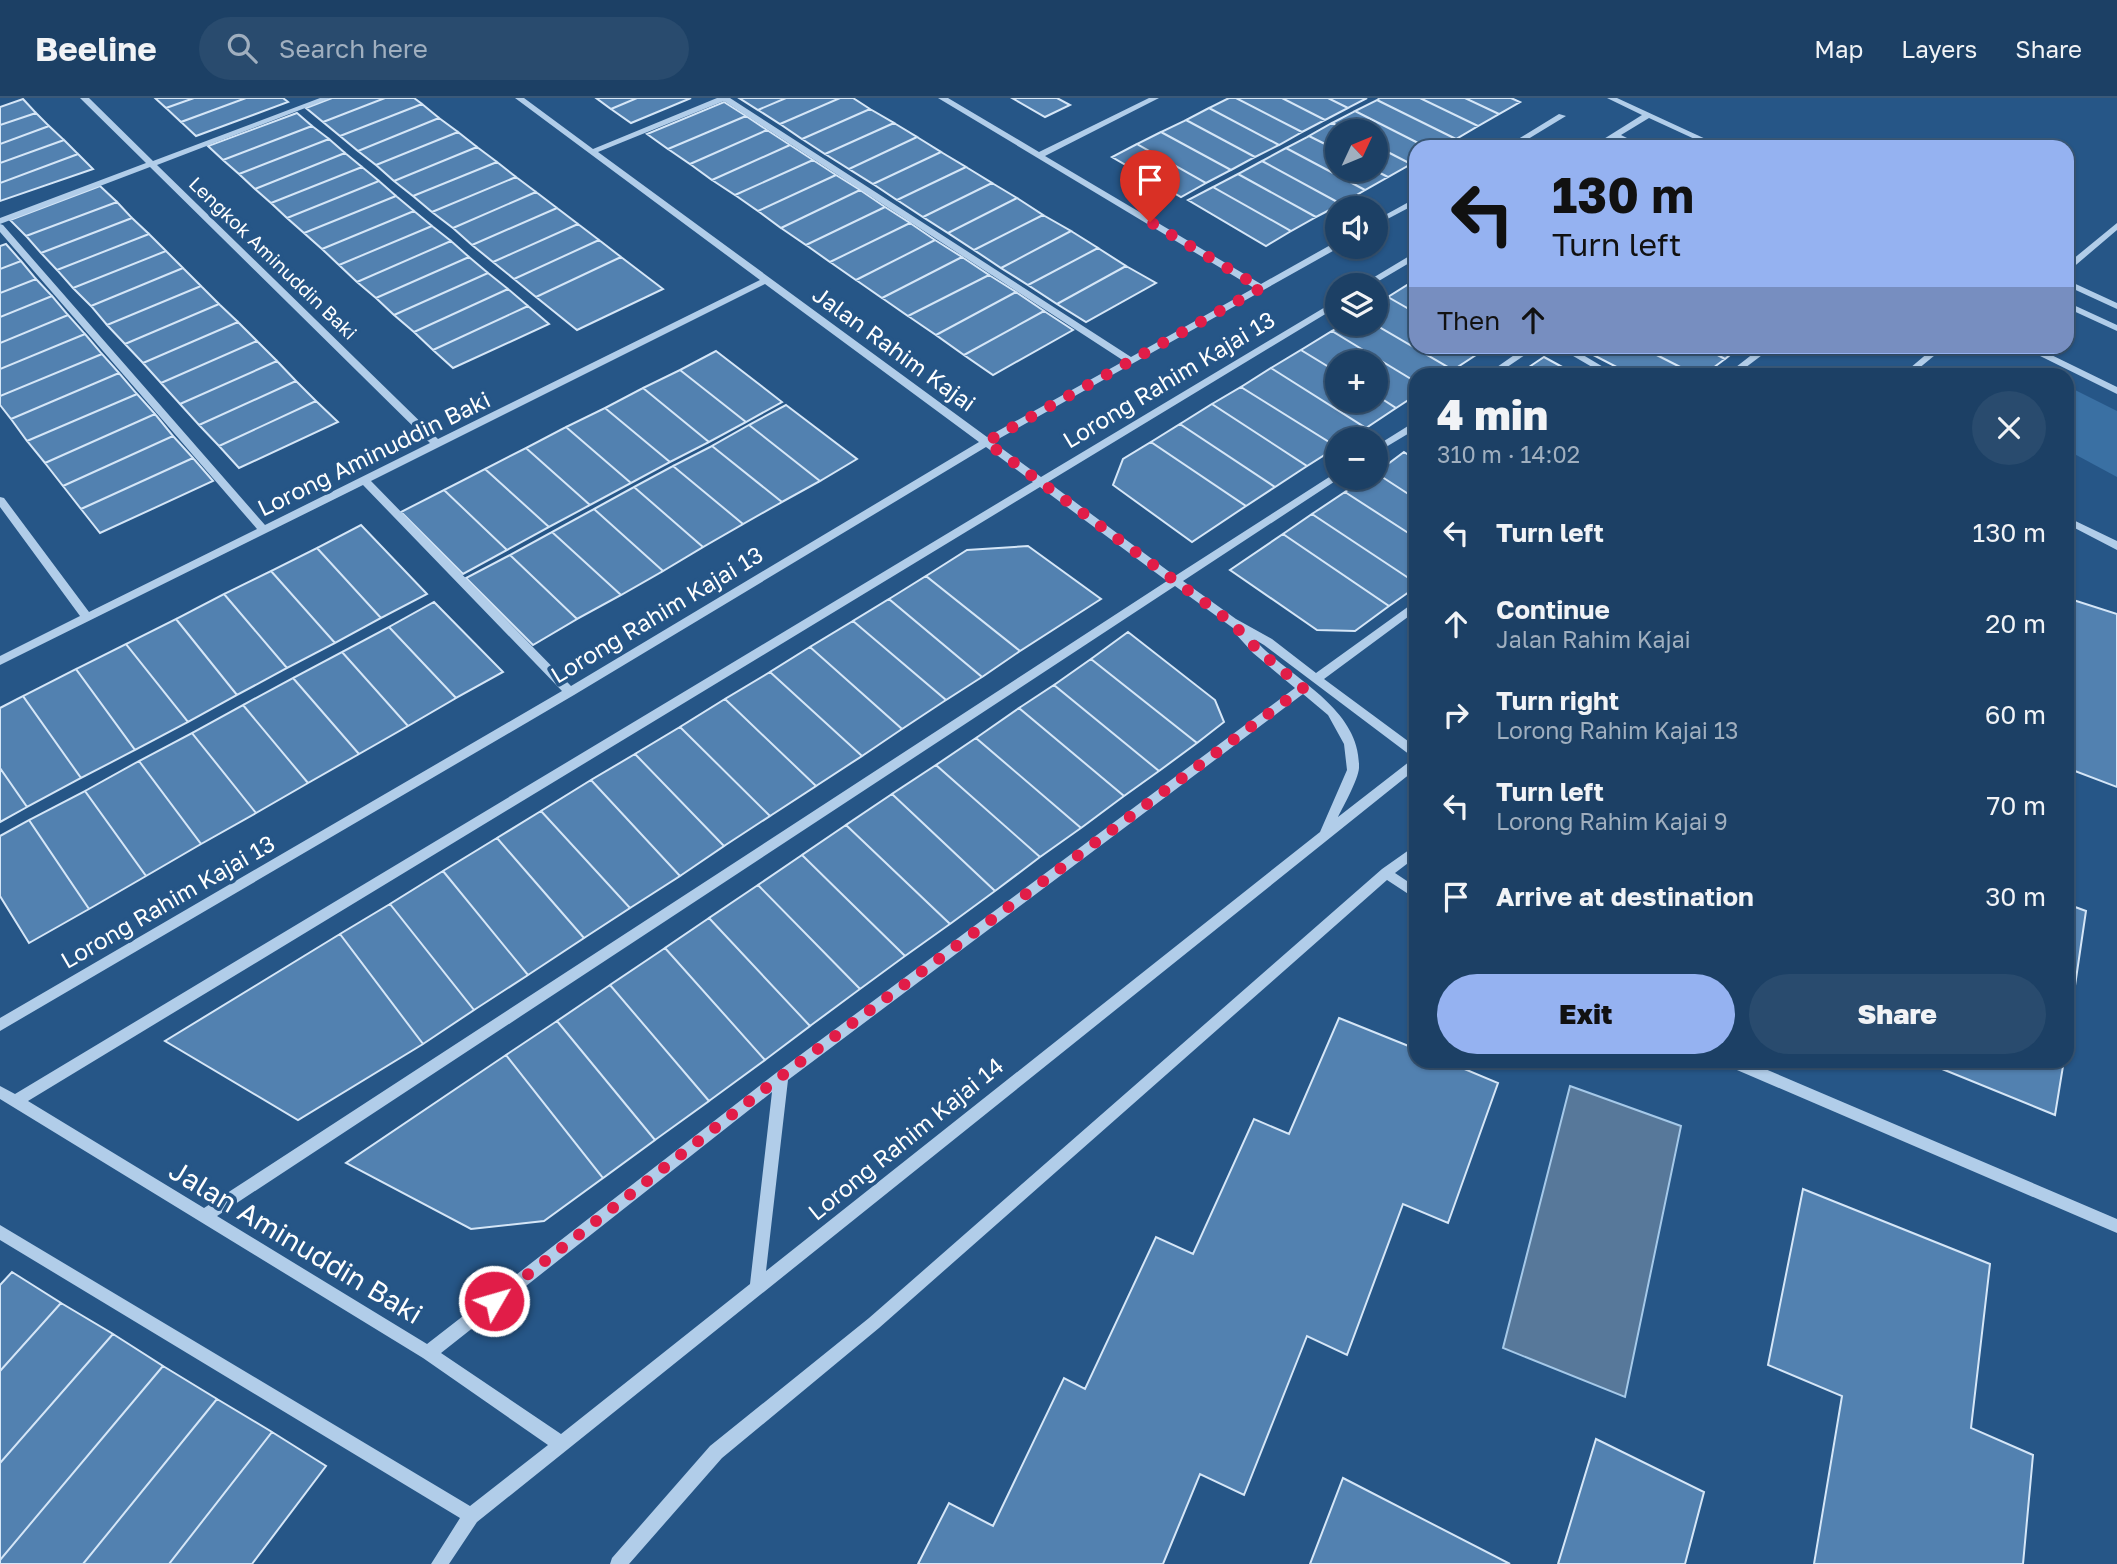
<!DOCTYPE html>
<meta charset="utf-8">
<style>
body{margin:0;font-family:"Golos Text",sans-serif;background:#294b6e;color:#f1f3f6;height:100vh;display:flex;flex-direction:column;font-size:26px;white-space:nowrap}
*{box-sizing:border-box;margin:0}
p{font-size:23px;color:#a0afbf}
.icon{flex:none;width:38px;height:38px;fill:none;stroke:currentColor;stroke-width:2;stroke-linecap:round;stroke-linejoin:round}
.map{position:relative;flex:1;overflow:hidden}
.sheet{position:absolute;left:1409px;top:270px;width:665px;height:700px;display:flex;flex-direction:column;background:#1c4065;border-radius:21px;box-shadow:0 2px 5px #0004,0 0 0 2px #3a5979}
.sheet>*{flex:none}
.guide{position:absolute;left:1409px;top:42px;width:665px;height:214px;border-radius:21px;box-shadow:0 2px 5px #0004,0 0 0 2px #3a5979;background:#95b2f1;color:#111;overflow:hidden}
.needle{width:46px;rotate:46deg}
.controls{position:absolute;left:1325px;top:21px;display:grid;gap:14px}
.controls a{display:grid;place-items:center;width:63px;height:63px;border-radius:50%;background:#1c4065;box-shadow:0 2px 5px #0004,0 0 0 2px #3a5979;font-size:35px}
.pin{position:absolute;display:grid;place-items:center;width:60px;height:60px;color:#fff;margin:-72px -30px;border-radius:50% 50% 50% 0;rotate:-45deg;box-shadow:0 0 7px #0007}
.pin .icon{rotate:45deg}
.me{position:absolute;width:77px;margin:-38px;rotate:52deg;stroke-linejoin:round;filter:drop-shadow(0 0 5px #0008)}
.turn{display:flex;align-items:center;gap:24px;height:147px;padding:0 28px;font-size:32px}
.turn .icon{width:91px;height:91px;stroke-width:2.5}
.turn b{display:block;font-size:49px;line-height:60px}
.then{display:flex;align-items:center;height:66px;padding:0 28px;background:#0003;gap:14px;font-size:26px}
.round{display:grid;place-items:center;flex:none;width:74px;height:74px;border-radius:37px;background:#294b6e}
.overview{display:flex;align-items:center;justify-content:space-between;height:119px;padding:0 28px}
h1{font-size:42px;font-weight:800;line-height:52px}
.action{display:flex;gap:14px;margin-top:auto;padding:14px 28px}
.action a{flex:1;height:80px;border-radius:42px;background:#95b2f1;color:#111;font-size:28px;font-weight:800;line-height:80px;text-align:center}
.action a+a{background:#294b6e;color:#f1f3f6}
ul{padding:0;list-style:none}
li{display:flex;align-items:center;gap:21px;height:91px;padding:0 28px}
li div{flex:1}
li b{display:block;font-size:26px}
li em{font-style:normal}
header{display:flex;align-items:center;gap:42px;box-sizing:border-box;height:98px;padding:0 35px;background:#1c4065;border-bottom:2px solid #3a5979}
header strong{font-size:33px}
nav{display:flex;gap:38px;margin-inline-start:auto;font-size:24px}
.search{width:490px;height:63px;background:#294b6e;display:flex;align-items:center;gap:18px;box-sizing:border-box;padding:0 24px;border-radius:38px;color:#a0afbf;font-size:26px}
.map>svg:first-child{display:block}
.green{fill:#3a70a3}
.water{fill:#57789a;stroke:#a5c9e9;stroke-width:2}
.building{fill:#5281b0;stroke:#d5e6f7;stroke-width:2}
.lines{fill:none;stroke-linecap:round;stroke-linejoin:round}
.minor{fill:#b1cde9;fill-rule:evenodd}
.route{stroke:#e11d48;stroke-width:12;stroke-dasharray:0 21.6}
.labels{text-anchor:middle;stroke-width:7;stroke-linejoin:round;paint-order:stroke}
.far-street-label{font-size:19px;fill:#fff;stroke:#265687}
.street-label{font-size:23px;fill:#fff;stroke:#265687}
.near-street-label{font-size:28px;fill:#fff;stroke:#265687}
</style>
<header>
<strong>Beeline</strong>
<div class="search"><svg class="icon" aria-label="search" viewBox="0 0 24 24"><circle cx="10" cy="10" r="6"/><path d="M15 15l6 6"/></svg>Search here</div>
<nav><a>Map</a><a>Layers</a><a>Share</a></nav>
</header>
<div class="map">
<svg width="2117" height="1466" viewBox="0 0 2117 1466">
<rect width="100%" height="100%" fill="#265687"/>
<path class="green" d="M2075,292l42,21v66l-50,-27v-53z"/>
<path class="water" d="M1570,988l111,40 -56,271 -122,-49z"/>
<path class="building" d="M155,0h39l-28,10z
M194,0h52l-65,24 -15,-14z
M246,0h37l5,4 -92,34 -15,-14z
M332,0h53l-62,24 -17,-14z
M385,0h29l8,6 -82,32 -17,-14z
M596,0h41l-26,11z
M637,0h54l-60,25 -20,-14z
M739,0h47l-28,12z
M786,0h54l-60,26 -22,-14z
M840,0h13l17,11 -68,30 -22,-15z
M1012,0h45l13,7 -25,12z
M1229,0h7l66,34 -23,13 -70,-37z
M1236,0h46l43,22 -23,12z
M1282,0h46l20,10 -23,12z
M1328,0h39l-19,10z
M1380,0h40l58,28 -22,13 -79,-39z
M1420,0h45l34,16 -21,12z
M1465,0h46l9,4 -21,12z
M23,1l13,14 -36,12v-18z
M1377,2l79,39 -15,8h-15l-71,-36z
M724,4l22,14 -78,33 -21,-15z
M422,6l17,14 -81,33 -18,-15z
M1209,10l70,37 -24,12 -69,-37z
M870,11l24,14 -69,31 -23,-15z
M1355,13l71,36h-10v14l-5,3 -35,-18v-15h-28l-16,-8z
M36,15l13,13 -49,18v-19z
M297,15l15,13 -89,34 -15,-14z
M746,18l21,14 -77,34 -22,-15z
M439,20l19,14 -82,33 -18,-14z
M1186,22l69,37 -24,13 -70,-38z
M894,25l23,14 -68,32 -24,-15z
M1332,25l16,8h-11v19l-28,-14z
M49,28l15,14 -64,23v-19z
M312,28l17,13 -90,35 -16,-14z
M767,32l23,15 -78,35 -22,-16z
M458,34l19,15 -83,34 -18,-16z
M1161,34l70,38 -25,13 -69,-39z
M1309,38l28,14v20h37l14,7 -23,13 -79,-42z
M917,39l24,15 -68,32 -24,-15z
M329,41l16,14 -90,36 -16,-15z
M64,42l14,14 -78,29v-20z
M1137,46l69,39 -25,14 -69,-40z
M790,47l23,15 -78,35 -23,-15z
M1376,48l35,18 -23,13 -14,-7z
M477,49l20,15 -84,34 -19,-15z
M1286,50l79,42 -24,14 -79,-43z
M941,54l25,15 -69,33 -24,-16z
M345,55l17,14 -91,36 -16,-14z
M78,56l15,15 -93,32v-18z
M813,62l23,15 -78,36 -23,-16z
M1262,63l79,43 -25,13 -78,-43z
M497,64l19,15 -84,35 -19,-16z
M362,69l17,14 -92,37 -16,-15z
M966,69l26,16 -69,34 -26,-17z
M1238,76l78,43 -25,14 -78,-44z
M836,77l24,15 -79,38 -23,-17z
M516,79l20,15 -83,36 -21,-16z
M379,83l17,15 -92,37 -17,-15z
M992,85l25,15 -69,35 -25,-16z
M100,88l17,16 -91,34 -16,-16z
M1213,89l78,44 -25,15 -78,-46z
M860,92l25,17 -79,38 -25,-17z
M536,94l21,16 -85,37 -19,-17z
M396,98l18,15 -92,38 -18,-16z
M1017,100l26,17 -69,35 -26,-17z
M117,104l15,16 -91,35 -15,-17z
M885,109l25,16 -80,39 -24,-17z
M557,110l21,16 -85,38 -21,-17z
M414,113l18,15 -93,39 -17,-16z
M1043,117l28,16 -70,37 -27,-18z
M132,120l17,16 -92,36 -16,-17z
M910,125l25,17 -79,40 -26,-18z
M578,126l21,16 -85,39 -21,-17z
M432,128l19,15 -94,41 -18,-17z
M1071,133l27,17 -70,37 -27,-17z
M149,136l17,17 -93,37 -16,-18z
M599,142l22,17 -85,40 -22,-18z
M935,142l27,17 -80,41 -26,-18z
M451,143l18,16 -93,41 -19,-16z
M6,146l15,17 -21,8v-23z
M1098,150l28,18 -69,38 -29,-19z
M166,153l17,17 -92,38 -18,-18z
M469,159l19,16 -94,42 -18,-17z
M621,159l42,32 -86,41 -41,-33z
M962,159l27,18 -81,41 -26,-18z
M21,163l15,18 -36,14v-24z
M1126,168l30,17 -70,39 -29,-18z
M183,170l18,18 -94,39 -16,-19z
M488,175l20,16 -94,43 -20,-17z
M989,177l27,17 -80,43 -28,-19z
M36,181l16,17 -52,21v-24z
M1412,184l4,2v29l-28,-16z
M201,188l18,18 -94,40 -18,-19z
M508,191l20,17 -95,44 -19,-18z
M1016,194l28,19 -80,44 -28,-20z
M52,198l16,19 -68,28v-26z
M1388,199l28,16v33h59l7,5 -29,19 -79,-46 2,-20z
M219,206l19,18 -95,41 -18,-19z
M528,208l21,18 -96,44 -20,-18z
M1044,213l29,19 -80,45 -29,-20z
M68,217l17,19 -85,35v-26z
M238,224l19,19 -96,42 -18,-20z
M1344,226h30l79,46 -7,4h-30v8l-84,-51z
M1332,233l84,51v13l-20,13 -20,-13v-33h-39v10l-36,-22z
M85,236l17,20 -102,42v-27z
M257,243l20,20 -97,43 -19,-21z
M1576,248h63l55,28h-64z
M1639,248h62l24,13 -20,15h-11z
M1701,248h40l-16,13z
M1301,252l36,22v29h39v-6l20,13 -30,20 -95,-60z
M716,253l66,51 -36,20 -66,-52z
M102,256l17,19 -108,46 -11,-14v-9z
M1544,259l31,17 -55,-1z
M277,263l19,20 -97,44 -19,-21z
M1271,270l95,60 -18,11h-11v8l-96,-60z
M680,272l66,52 -37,20 -66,-54z
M119,275l18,21 -110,47 -16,-22z
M296,283l20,20 -97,45 -20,-21z
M1241,289l96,60 -30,19 -95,-62z
M643,290l66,54 -39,20 -65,-54z
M137,296l18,20 -110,49 -18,-22z
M316,303l22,21 -99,46 -20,-22z
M1212,306l95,62 -32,21 -95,-63z
M786,307l71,54 -37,22 -71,-56z
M605,310l65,54 -39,21 -65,-56z
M155,316l18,22 -110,50 -18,-23z
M1180,326l95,63 -29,19 -95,-64z
M749,327l71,56 -38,21 -70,-56z
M566,329l65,56 -41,22 -64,-57z
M173,338l20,22 -112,51 -18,-23z
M1151,344l95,64 -54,36 -79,-57 10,-26z
M712,348l70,56 -39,22 -70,-58z
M526,350l64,57 -41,22 -64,-58z
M1404,354l12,8v39l-40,-26z
M193,360l20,23 -113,52 -19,-24z
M673,368l70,58 -40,23 -69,-60z
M485,371l64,58 -42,23 -63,-60z
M1376,375l40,26v39l-71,-46 21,-14h10z
M634,389l69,60 -40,24 -69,-62z
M444,392l63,60 -44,24 -62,-62z
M1345,394l71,46v45l-104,-69z
M594,411l69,62 -42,24 -69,-63z
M1312,416l104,69v4l-27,19 -106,-72z
M361,427l66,69 -46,24 -64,-70z
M552,434l69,63 -44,24 -67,-64z
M1283,436l106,72 -34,25 -38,-1 -87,-60z
M1028,448l73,53 -81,52 -94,-75 41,-26z
M317,450l64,70 -46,25 -64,-72z
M510,457l67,64 -44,26 -67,-67z
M271,473l64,72 -48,25 -63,-74z
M926,478l94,75 -38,26 -93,-78z
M224,496l63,74 -50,27 -61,-76z
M2067,500l50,16v173l-50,-19z
M889,501l93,78 -36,23 -93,-79z
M434,504l69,70 -47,26 -67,-71z
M176,521l61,76 -49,27 -62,-78z
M853,523l93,79 -44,29 -92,-82z
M389,529l67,71 -48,28 -66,-74z
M1128,534l87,68 9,22 -27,21 -106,-84z
M126,546l62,78 -53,28 -59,-81z
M810,549l92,82 -40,27 -92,-84z
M342,554l66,74 -49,28 -66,-76z
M1091,561l106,84 -38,28 -105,-86z
M76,571l59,81 -54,28 -58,-82z
M770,574l92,84 -46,30 -91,-87z
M293,580l66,76 -51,29 -65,-78z
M1054,587l105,86 -35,25 -105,-88z
M23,598l58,82 -54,29 -27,-39v-60z
M725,601l91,87 -46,30 -90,-89z
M243,607l65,78 -52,30 -64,-80z
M1019,610l105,88 -43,32 -105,-90z
M680,629l90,89 -46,30 -89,-92z
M192,635l64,80 -55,31 -62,-83z
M976,640l105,90 -41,29 -104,-92z
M635,656l89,92 -44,30 -89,-96z
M139,663l62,83 -55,32 -61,-85z
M936,667l104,92 -45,34 -103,-97z
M0,670l27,39 -27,15z
M591,682l89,96 -50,32 -89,-97z
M85,693l61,85 -57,33 -60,-89z
M892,696l103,97 -45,33 -104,-99z
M541,713l89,97 -46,30 -87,-100z
M29,722l60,89 -60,34 -29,-47v-60z
M846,727l104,99 -45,32 -103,-101z
M497,740l87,100 -56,37 -85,-104z
M802,757l103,101 -45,33 -102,-104z
M443,773l85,104 -54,35 -84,-106z
M758,787l102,104 -50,37 -101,-108z
M390,806l84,106 -51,34 -83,-110z
M2067,806l19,7 -19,129z
M709,820l101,108 -45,34 -100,-112z
M340,836l83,110 -125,76 -133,-79z
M665,850l100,112 -56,41 -99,-116z
M610,887l99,116 -54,39 -98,-119z
M1339,920l77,31v11h27l55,23 -50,140 -45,-19 -56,151 -40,-19 -63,159 -44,-21 -37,90h-245l31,-61 44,23 71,-148 21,11 71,-152 37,17 61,-135 35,15z
M557,923l98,119 -52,38 -97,-123z
M506,957l97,123 -59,43 -73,8 -125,-66z
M1920,962h144l-9,55z
M1803,1091l187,75 -19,164 62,27 -10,109h-209l28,-168 -74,-31z
M12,1174l49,31 -61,68v-86z
M61,1205l52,31 -113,129v-92z
M113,1236l50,32 -163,194v-97z
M163,1268l54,33 -134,165h-83v-4z
M217,1301l55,33 -103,132h-86z
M272,1334l54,34 -74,98h-83z
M1596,1341l108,53 -19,72h-127z
M1343,1380l167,86h-200z"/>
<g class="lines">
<path class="minor" d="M80,0h9l64,63 167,-63h11l-174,67 281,274 322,-159 -245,-182h9l69,51 124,-51h13l401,259 123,-69 -316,-190h10l91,54 110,-54h10l-114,58 216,128 73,-41 3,-1v5h3l-347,195 48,35 296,-177v7l-289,175 127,94 162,-104v6h3l-157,103 53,38 36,20 44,34 100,-72v10l-92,68 92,68v22l-939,753 -28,42h-18l29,-46 -460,-278v-15l470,281 78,-61 -125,-87 -423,-259v-13l15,8 1018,-612 -47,-35 -412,248 -574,336v-13l562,-327 -199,-206 -363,180v-9l80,-40 -80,-109v-10l4,1 85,114 168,-83 -257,-297v-8l3,1 262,300 165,-82 -280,-276 -150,57v-6l146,-55zM724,3l400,260 -137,76 -389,-285zM765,186l214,158 -408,244 -200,-205zM1040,389l127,94 -963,627 -176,-107zM1175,488l58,42 1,4 19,21 42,35 -519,385 -349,271 -210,-128zM1254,541l10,6 150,113 -76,59c6,-12 20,-37 21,-49 2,-61 -70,-90 -105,-129zM1303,596l25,21 16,29 3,26 -27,62 -554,439 22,-191zM772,994l-22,192 -189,150 -120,-81z
M1607,0h10l106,49h-11l-63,-29 -28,17 24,12h-11l-19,-9 -14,9h-10l51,-32z
M1559,16l7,2 -51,31h-10z
M1416,100v6l-40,21v-5z
M2117,125v7l-47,40 -3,1v-7z
M1416,154v7l-44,26h-11z
M2067,182l50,23v6l-50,-23z
M2067,204l50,23v6l-50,-23z
M1527,248h11l-41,28h-10z
M1556,248h12l47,28h-11z
M1763,248h11l-37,28h-10z
M1936,248h10l-34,28h-9z
M2020,248h13l84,41v7z
M1416,323v8l-40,24v-7z
M2067,419l50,24v9l-50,-26z
M1416,747v12l-21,16 21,14v12l-29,-19 -508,448 -157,130 -93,106h-19l2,-6 98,-112 159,-128 513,-449z
M1721,962h23l373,159v14l-394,-169z"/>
</g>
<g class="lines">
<path class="route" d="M494,1203l286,-224 523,-389 -45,-38 -27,-28 -245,-180 275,-154 -111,-66"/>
</g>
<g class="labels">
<g class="far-street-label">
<text transform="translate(273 160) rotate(44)" y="7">Lengkok Aminuddin Baki</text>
</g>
<g class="street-label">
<text transform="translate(894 251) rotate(36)" y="8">Jalan Rahim Kajai</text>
<text transform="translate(1169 282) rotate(-31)" y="8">Lorong Rahim Kajai 13</text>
<text transform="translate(374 356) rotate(-26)" y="8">Lorong Aminuddin Baki</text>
<text transform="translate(657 517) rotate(-31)" y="8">Lorong Rahim Kajai 13</text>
<text transform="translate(168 804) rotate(-30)" y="8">Lorong Rahim Kajai 13</text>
<text transform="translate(906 1041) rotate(-39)" y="8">Lorong Rahim Kajai 14</text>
</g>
<g class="near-street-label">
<text transform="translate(296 1144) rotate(31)" y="10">Jalan Aminuddin Baki</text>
</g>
</g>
</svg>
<div class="controls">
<a><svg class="needle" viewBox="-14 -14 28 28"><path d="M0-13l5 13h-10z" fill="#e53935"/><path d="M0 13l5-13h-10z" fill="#a0afbf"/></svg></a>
<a><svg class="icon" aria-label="sound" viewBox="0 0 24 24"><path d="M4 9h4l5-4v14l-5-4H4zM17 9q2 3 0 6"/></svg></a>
<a><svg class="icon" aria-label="layers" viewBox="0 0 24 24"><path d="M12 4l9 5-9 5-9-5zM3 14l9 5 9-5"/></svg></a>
<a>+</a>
<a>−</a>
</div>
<div class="pin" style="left:1150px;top:124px;background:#d93025"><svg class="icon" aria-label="arrive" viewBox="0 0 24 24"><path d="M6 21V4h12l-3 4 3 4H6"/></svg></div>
<svg class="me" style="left:494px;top:1203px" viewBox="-20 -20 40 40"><circle r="17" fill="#e11d48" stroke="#fff" stroke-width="3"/><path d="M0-11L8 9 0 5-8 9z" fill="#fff"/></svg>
<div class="guide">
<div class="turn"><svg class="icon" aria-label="left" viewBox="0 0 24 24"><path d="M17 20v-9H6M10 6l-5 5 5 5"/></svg><div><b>130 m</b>Turn left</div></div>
<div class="then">Then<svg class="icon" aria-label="ahead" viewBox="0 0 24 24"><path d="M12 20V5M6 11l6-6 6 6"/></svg></div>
</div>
<section class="sheet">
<div class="overview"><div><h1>4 min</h1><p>310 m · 14:02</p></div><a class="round"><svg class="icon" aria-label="close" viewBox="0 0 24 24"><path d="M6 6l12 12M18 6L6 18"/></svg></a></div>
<ul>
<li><svg class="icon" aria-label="left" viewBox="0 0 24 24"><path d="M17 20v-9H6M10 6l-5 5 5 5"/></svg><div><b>Turn left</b></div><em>130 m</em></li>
<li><svg class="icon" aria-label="ahead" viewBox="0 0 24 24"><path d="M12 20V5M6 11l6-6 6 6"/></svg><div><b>Continue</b><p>Jalan Rahim Kajai</p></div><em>20 m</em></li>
<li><svg class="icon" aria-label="right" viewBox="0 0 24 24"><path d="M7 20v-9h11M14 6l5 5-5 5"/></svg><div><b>Turn right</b><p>Lorong Rahim Kajai 13</p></div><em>60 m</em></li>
<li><svg class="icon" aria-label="left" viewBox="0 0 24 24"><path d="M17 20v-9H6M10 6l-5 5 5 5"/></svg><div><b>Turn left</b><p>Lorong Rahim Kajai 9</p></div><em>70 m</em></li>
<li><svg class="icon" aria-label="arrive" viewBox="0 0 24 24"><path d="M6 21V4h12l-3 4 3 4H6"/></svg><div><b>Arrive at destination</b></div><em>30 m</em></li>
</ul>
<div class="action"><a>Exit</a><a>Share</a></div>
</section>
</div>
